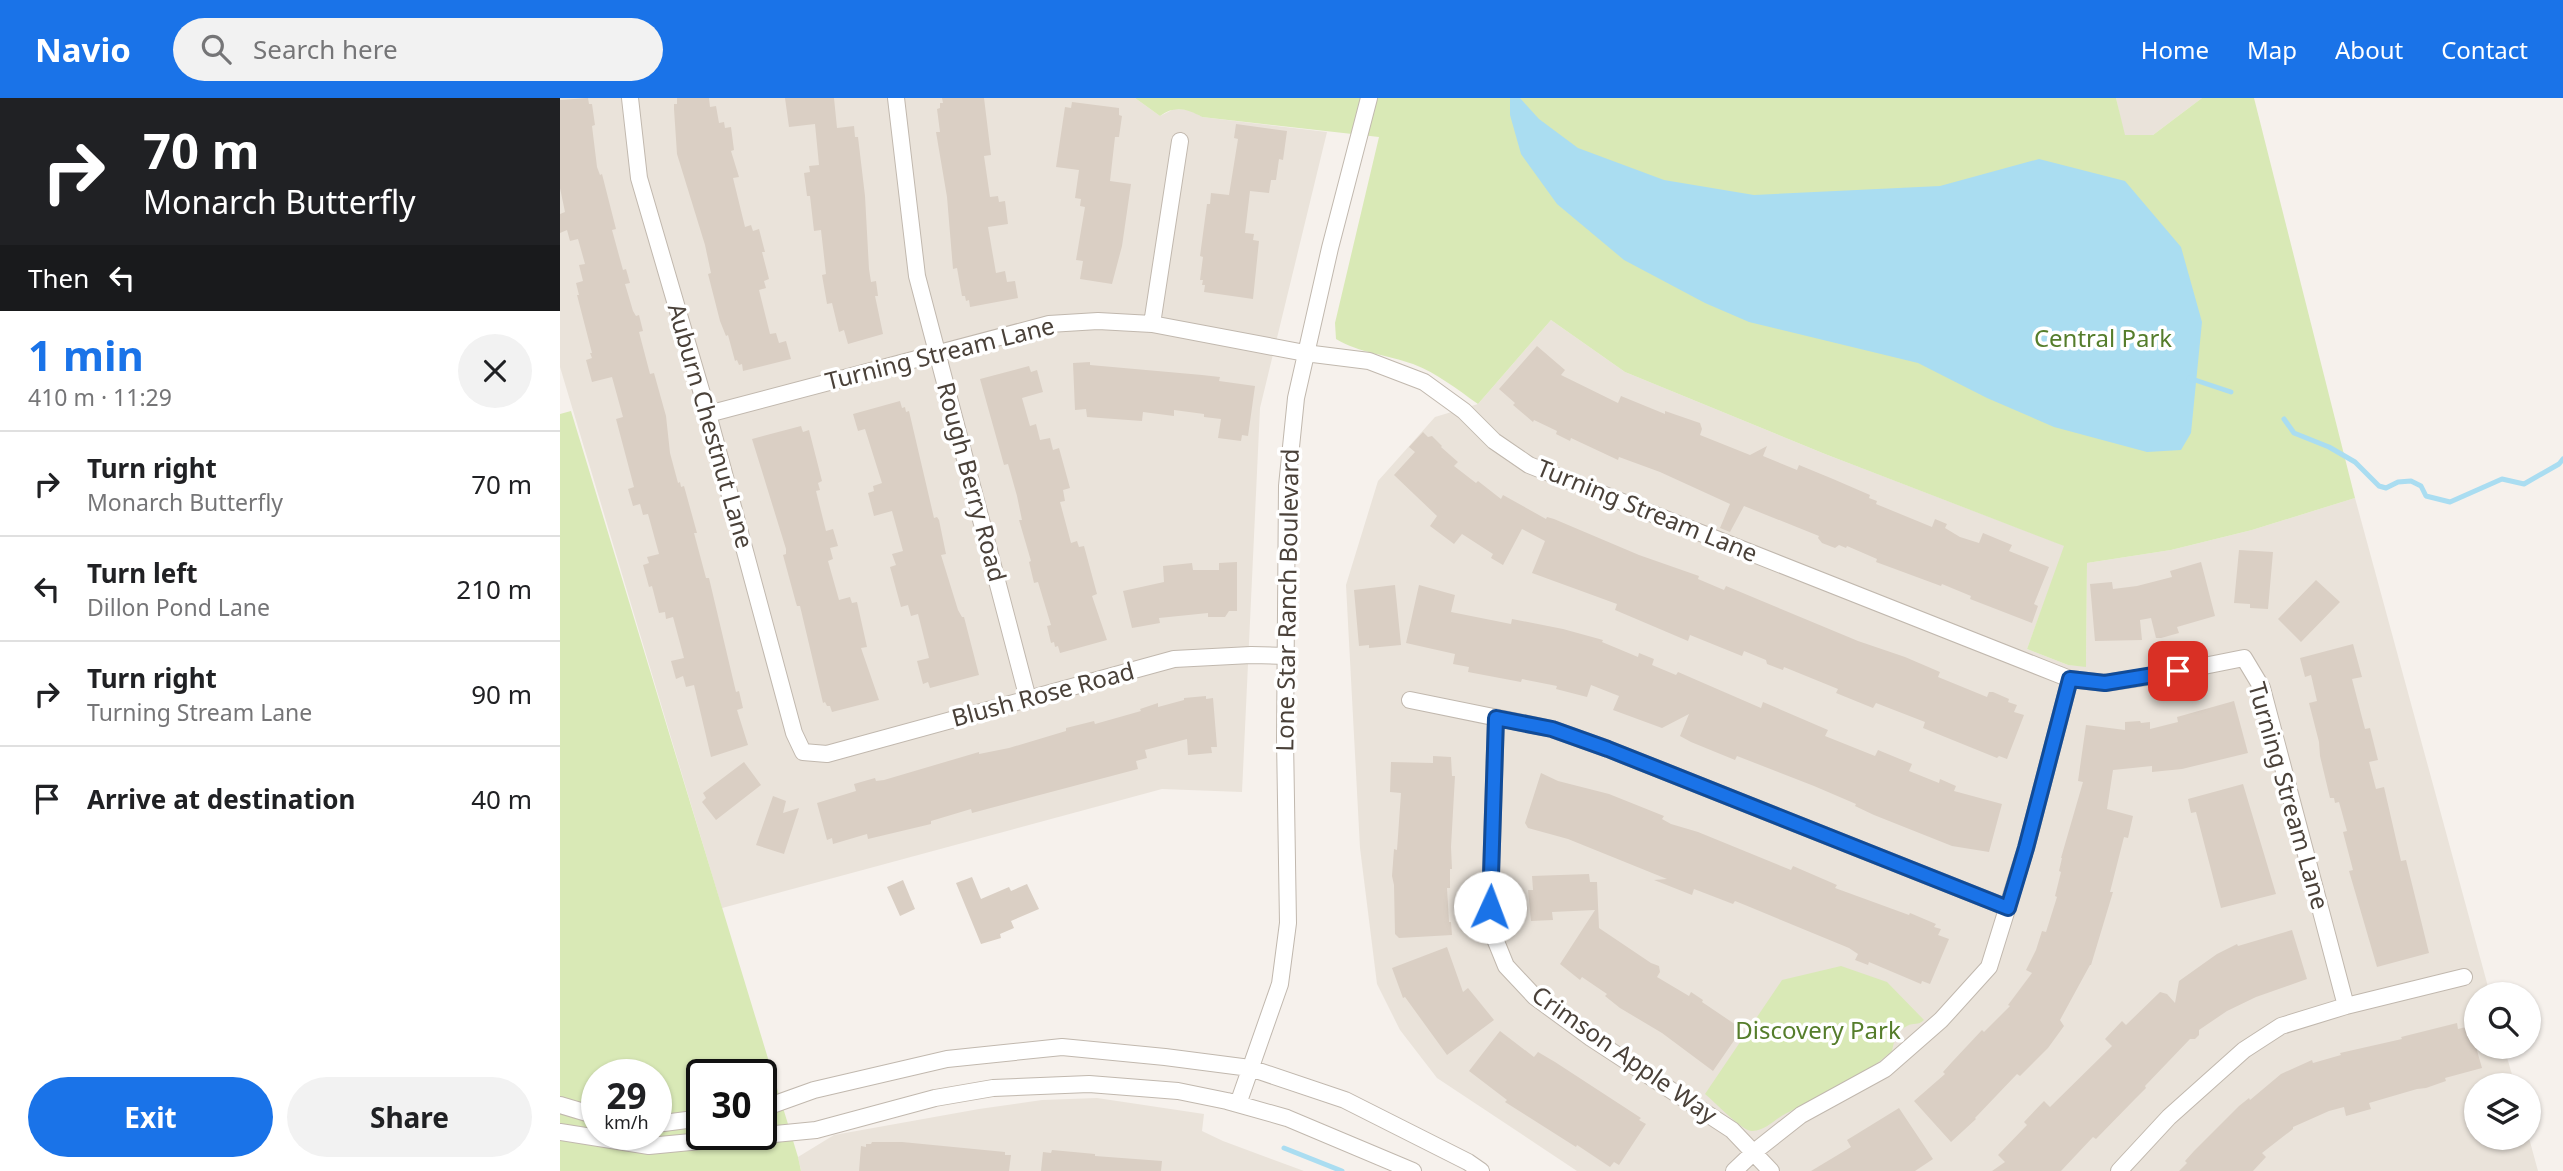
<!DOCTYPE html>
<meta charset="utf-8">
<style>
body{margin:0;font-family:"Noto Sans",sans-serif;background:#f2f2f2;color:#202124;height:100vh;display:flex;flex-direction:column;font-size:26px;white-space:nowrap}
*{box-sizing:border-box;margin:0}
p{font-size:23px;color:#757577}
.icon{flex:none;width:38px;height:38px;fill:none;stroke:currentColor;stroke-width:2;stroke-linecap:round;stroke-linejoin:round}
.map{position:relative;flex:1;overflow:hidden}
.sheet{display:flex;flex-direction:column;background:#fff;width:560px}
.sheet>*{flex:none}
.banner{background:#202124;color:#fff;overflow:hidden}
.buttons{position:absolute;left:1904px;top:884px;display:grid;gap:14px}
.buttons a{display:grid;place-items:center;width:77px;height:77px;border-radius:50%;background:#fff;box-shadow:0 2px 5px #0004;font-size:35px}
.speed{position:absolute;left:21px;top:961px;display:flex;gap:14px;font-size:35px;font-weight:700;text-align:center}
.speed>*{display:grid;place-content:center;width:91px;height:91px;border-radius:50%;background:#fff;box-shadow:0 2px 5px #0004;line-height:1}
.speed small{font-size:18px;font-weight:400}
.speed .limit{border:4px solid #111;border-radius:10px;background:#fff;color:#111}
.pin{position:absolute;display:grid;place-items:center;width:60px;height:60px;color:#fff;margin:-30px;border-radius:14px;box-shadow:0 4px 10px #0006}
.me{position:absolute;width:77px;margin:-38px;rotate:2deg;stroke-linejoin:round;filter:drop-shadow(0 0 5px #0008)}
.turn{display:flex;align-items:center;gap:24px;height:147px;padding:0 28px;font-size:32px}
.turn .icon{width:91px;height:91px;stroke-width:2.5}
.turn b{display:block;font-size:49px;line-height:60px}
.then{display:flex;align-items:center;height:66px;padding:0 28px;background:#0003;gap:14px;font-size:26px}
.round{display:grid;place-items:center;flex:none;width:74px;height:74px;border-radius:37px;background:#f2f2f2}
.overview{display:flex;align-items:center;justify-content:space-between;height:119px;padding:0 28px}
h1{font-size:42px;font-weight:700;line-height:52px;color:#1a73e8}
.primary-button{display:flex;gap:14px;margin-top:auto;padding:14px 28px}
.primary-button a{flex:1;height:80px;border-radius:42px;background:#1a73e8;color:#fff;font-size:28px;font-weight:700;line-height:80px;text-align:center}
.primary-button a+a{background:#f2f2f2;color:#202124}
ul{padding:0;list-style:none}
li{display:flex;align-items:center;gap:21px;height:105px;padding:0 28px;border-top:2px solid #e0e0e0}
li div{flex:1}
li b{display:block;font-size:26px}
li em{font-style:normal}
header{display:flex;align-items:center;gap:42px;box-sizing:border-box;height:98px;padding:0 35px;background:#1a73e8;color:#fff}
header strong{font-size:33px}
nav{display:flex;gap:38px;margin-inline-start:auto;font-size:24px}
.search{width:490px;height:63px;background:#f2f2f2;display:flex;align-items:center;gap:18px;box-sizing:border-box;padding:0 24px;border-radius:38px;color:#757577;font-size:26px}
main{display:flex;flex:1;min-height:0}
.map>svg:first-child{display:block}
.residential{fill:#eae3da}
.green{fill:#d9e9b6;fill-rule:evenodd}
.water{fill:#aaddf1}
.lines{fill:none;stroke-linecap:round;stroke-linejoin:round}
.stream{stroke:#aaddf1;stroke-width:5}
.building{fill:#dacfc4}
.minor-casing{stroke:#c1b8ae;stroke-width:18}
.minor{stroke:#fff;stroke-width:16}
.route-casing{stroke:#114b97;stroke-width:18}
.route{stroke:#1a73e8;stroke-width:12}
.labels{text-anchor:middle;stroke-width:7;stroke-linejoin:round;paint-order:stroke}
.park-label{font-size:24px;fill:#557d2b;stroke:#fff}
.street-label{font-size:24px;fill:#4a4139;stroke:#fff}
</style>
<header>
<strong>Navio</strong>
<div class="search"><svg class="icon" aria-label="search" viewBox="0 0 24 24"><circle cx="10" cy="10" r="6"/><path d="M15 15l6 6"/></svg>Search here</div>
<nav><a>Home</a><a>Map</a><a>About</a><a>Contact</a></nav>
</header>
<main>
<section class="sheet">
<div class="banner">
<div class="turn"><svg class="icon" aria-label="right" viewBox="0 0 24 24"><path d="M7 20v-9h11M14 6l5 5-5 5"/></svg><div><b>70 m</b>Monarch Butterfly</div></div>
<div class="then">Then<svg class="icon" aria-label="left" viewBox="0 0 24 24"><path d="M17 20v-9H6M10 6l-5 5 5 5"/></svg></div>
</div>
<div class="overview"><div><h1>1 min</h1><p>410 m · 11:29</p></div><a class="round"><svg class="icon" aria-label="close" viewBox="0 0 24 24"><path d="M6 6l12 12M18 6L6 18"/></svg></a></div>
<ul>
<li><svg class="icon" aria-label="right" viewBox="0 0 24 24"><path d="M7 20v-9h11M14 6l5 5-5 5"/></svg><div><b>Turn right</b><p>Monarch Butterfly</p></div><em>70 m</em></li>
<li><svg class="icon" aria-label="left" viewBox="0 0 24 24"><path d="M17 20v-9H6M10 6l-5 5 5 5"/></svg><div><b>Turn left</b><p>Dillon Pond Lane</p></div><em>210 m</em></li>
<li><svg class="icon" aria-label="right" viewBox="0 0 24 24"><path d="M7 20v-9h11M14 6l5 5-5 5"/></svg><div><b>Turn right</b><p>Turning Stream Lane</p></div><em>90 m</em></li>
<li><svg class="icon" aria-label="arrive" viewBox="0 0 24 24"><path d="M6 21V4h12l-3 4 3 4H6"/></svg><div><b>Arrive at destination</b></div><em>40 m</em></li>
</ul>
<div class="primary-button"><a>Exit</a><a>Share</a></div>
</section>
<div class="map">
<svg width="2003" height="1073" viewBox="0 0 2003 1073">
<rect width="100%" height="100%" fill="#f6f1ec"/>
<path class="residential" d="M0,0h575l25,18 14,-7 17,1 11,7 125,15 -67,276 -18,384 -80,-3 -440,119 -162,-541z
M1556,0h86l-49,37h-29z
M991,222l74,52 200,82 240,92 -38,103 41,16 18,1 1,-103 84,-13 81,-20 103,-32 135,496h-14v52l28,1 11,38h-39v53h53l9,33h-961l-140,-93 -37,-48 -23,-46 -17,-136 -14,-263 32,-104 57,-64 43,-13z
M537,1000l107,16 -2,17 21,10 81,30h-503l-3,-14 36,-22 145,-26 63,-9z"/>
<path class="green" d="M575,0h981l9,37h28l49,-37h52l101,400 -103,32 -81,20 -84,13 -1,104 -18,-2 -41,-16 37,-103 -239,-92 -200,-82 -74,-52 -73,84c-20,-14 -41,-31 -65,-40 -25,-9 -54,-11 -77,-25l-1,-16 44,-186 -177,-20c-14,-8 -28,-12 -42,-1z
M11,313l227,746 3,14h-241v-757zM37,976h59v60h-59zM142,976h59v60h-59z
M1281,868l46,16 37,38c-6,6 -10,2 -17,6 -10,5 -13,15 -15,25 -31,28 -70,44 -107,63 -11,6 -21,18 -34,17 -11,-2 -36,-29 -46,-37l77,-114z"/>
<path class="water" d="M950,0h10l19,21 39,29 86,32 90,15 186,-9 99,-27 86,22 56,66 21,75 -11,111 -10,17 -34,2 -93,-25 -67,-29 -69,-35 -169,-41 -44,-19 -81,-43 -67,-56 -36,-50 -11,-39z"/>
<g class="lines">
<path class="stream" d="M1629,280l42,14
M1724,321l10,14 35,14 26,15 24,24 7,2 12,-6 13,-1 10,5 5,10 24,6 52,-23 22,5 35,-20 4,-5
M724,1050l58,23"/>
</g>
<path class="building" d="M28,0l1,6h3l3,21 -3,1 5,41 3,8 2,-1 14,55 -4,1 11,40 3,-1 4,14 -5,1 8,27 3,5 3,-1 4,16 -4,1 11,42 4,-1 12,43 4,37 8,30 2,-1 1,5 3,-1 13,47h-3l12,45h3l27,114 3,-1 4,17 -6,2 11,35 -37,12 -17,-72 -8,2 -3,-11 -7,3 -5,-18 13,-3 -11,-41 -7,2 -1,-7 -6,1 -7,-27 -3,1 -6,-22 6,-2 -2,-6 12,-3 -11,-40 -5,1 -3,-11 -7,2 -5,-17 6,-2 -18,-68 7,-2 -11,-40 -20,5 -6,-22 6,-2 -2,-5h2l-15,-58h2l-3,-12 7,-2 -4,-16 6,-1 -7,-25 -8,2 -3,-11 -7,3v-19l5,-2 -5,-24v-88z
M117,0h32l1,9 6,-1 3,17 5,-1 1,6 6,-1 3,23 -3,1 8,26 -6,1 12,49 6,-2 2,6 6,-2 6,23h-3l7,27 -5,2 2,7 -7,2 11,44 6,-1 3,10 7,-2 5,18 -48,12 -1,-7 -3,1 -2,-5 -2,1 -7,-26 -2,1 -6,-15 -12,-47 3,-1 -6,-28 -28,-91 -3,-45v-5h3z
M225,0h49l3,30 17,-2 1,11h3l7,59 4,73 2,13 5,-1 2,15h-3l8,38 -35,10 -4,-14 -5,2 -7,-29 -5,1 -5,-29 4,-1 -5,-44 -7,1 -4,-35h-3l-3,-23 6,-1 -1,-6 10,-1 -4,-41 -26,3z
M382,0h42l7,57 -7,1 6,41 8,-1 1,6 6,-1 3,23 -20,3 8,46 9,-2 2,11 8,-1 3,17 -48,9 -1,-7 -3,1 -1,-5h-3l-5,-28 -4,1 -6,-72 -11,-65h4l-3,-23 3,-1v-5h3z
M512,4l47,6v7l3,1 -3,21h-4l-5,44 21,3 -9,62 -10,38 -32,-5 3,-18 -7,-1 9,-53 -5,-1 1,-7 -6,-1 4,-28 -23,-3 9,-60 6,1z
M676,26l51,7 -4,29 -4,-1 -3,21h-5l-2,13 -19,-2 -5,42 9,1 -1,6 6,1 -6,58 -49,-7 1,-7h-3l1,-5h-3l3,-23 -3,-1 7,-52h3l1,-11 18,2 9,-56 -4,-1z
M977,248l28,24 -4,5 57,28 3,-7 44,18v-3l29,10 6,2 2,6 -2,6 50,20 17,-9 -4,10 34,14 2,-5 34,14 37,16 -1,3 8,3 -1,3 56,23 3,-8 12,5 -2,4 15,9 19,6 4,-10 29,12 -3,6 40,16 -15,37 4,2 -6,17 -62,-24 1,-3 -29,-12 -1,2 -65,-24 1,-3 -30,-13 -1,2 -7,-3 -4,3 -13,-5 -4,-5 1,-2 -75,-30 -14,26 -10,-4 10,-24 -70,-32 -41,-15 -1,3 -47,-22 -1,3 -14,-7 1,-3 -23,-11 -1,2 -20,-17 2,-2 -16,-14z
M530,264v3l112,10 18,2 -1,4 36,5 -7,50 -6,-1 -1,6 -23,-3 3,-19 -17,-2v-3l-30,-4v6l-31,-4 -1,9 -55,-4 -1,-8 -11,1 -2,-47z
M469,268l2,6 6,-2 6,22 -21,6 8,28 6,-2 4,16 10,-2 3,12 6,-2 11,40 -7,2 2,11 -5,1 11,41 6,-2 2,6 5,-1 13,48 -5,2 15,44 -47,13 -2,-7 -3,1 -1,-5 -3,1 -4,-17 4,-1 -13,-43 -4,1 -5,-21 2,-1 -12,-41h3l-5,-24 -9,-32 -4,1 -24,-86z
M340,303l2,7 3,-1 1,5 3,-1 25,107 3,-1 2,3 7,34 -5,1 17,55 4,7h2l15,58 -49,13 -2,-6 -5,2 -6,-23 12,-3 -11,-44 -7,2 -3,-11 -7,2 -11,-40 6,-2 -4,-11 11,-3 -11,-40 -18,5 -6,-23 6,-2 -1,-5 9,-3 -17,-54 -7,2 -5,-17z
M241,328l2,6 6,-2 13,51 -4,2 2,7 -4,1 10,40 7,-2 5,17 -8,2 3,11 -5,2 11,39 11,-3 2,6 5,-1 10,45 -6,1 18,52 -47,12 -2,-6h-3l-2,-4 -2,1 -23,-97h-3l-1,-3 -13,-48 3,-1v-5l-34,-110z
M863,334l5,5 4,-1 10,10 -1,1 17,15 -4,4 22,17 2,-2 23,18 2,-4 43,24 1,-2 7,2 85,36 60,21 -1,3 26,11 2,-4 132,55 47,16 35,15 -2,5 49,20 2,-5h4l16,7 -1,3 9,3 -3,7 10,3 -17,44 -8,-3 -2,2 -74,-30 2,-6 -49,-19 -3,5 -37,-15 2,-4 -54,-22 -1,3 -16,-6 -1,-4 -22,-9 -2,5 -52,-21 -2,6 -73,-31 2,-6 -85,-31 13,-32 -23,-12 -19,36 -12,-7 2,-4 -31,-20 -8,10 -24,-18 7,-10 -43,-41 21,-23 -6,-5z
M1679,452l34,2 -5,57 -18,-1v-4l-16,-1z
M677,464v49h-8l-4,6h-17v-4l-49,5 1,5 -28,5 -9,-37 41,-9 -1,-16 29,-3 1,7h26v-7z
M1641,464l14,54 -38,11 2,6 -18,5h-5l-5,-20 -11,2 2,20 -47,1 -5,-57 22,-2 1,7 24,-3 35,-9 -2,-6z
M1756,482l24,22 -39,40 -23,-23z
M835,487l6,60 -32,3v-3l-10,1 -5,-56z
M859,487l36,10 -4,17 60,12 1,-5 51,10 40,11 -1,2 36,15 1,-4 15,6 -2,6 24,10 2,-3 83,36 2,-6 65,28 -3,6 50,20 3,-6 34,14 -3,7 30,12 1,-4 16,7 -2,5 48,13 -13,48 -37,-6 -78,-31 -19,-9 1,-2 -42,-18 -77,-30 -2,4 -44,-18 -11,-6 9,-22 -27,14 -49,-18 6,-14 -28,-11 -4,12 -31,-8 1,-3 -35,-7 -1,3 -53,-10 1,-5 -16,-3 2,-10 -49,-11z
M1793,546l9,33 -10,2 13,50 5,-1 8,32 -9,2 7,27 8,-2 17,74 5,-1 23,93 -52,14 -28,-96 4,-1 -10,-38 4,-1 -8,-29 -4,1 -1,-5h-4l-10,-42 -1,-14 -10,-39 8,-2 -6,-26 -6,2 -5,-19z
M646,598v3l7,-1 4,49h-6l1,6 -24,2 -1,-16 -42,11 2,8 -11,3 2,8 -166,44 -1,-4 -40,12v3l-63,15 -1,-5 -34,10 -1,-6 -5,2 -10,-37 39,-12 -2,-7 21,-6 1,3 8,-1 95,-28v2l30,-6 57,-17v-3l28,-7 1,3 46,-13 -1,-2 18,-6v4l26,-7v-2z
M1674,603l14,52 -66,16 -30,3v-6l-39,4 -6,39 26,7 -5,22 -4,-1 -14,55h3l-22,73h-1l-30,55 4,6 -16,22 -28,28 -3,-2 -42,44 1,1 -25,23 -37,-41 31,-27 -2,-2 9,-10 30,-32 2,2 26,-26 -2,-1 24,-32 -6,-3 10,-20 6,-19 4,1 11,-35 -2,-1 6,-24 -2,-1 3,-13h-1l22,-76 -5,-1 8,-56 39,5v-8l15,-1 1,2 9,-1v7l28,-7 -1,-5z
M873,658l18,1 1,19h3l-4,71 1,22h-2v19h-3l2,34h2l1,13 -53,3 -4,-4 -1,-49 -2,-9 2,-27 3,1 4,-57 -11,-1 1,-30 42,1z
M184,664l17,23 -45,35 -14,-18 4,-4 -3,-5z
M981,675l17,8 51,13 55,22 -2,3 9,5 27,8 93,38 2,-4 44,19 -2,3 74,27 1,-2 26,11 -2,3 7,2 -3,6 11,4 -19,45 -8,-3 -1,3 -52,-22 -1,3 -13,-5 3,-6 -9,-6 -104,-43 -10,-4 -2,3 -39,-15 -2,6 -38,-15 13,-1 -99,-40 -40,-11 -3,-5z
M1683,686l33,110 -55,14 -25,-96 -5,1 -3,-14z
M213,698l13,5 -3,12 16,-5 -15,46 -28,-9z
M1029,776l1,8h7l2,46 52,35 8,3 1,6 -3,5 32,19 2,-4 12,8 -1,2 40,27 -29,42 -51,-38 -42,-25 -15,-12 2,-2 -25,-17 -2,3 -20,-16 35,-54 -43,2 1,8 -22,1 -3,-31h5l-1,-14z
M412,779l9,22 28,-12 2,4 16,-7 12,25 -28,12 3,7 -14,6 1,4 -20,6 -25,-61z
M343,782l12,29 -15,7 -13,-29z
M1732,832l15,49 -51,18 -29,14 -28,19v5l-4,4h-5l-45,47 1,2 -10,10 -40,41 -3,-2 -32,34h-69l13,-9 -7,-7 29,-30 -3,-3 20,-21 6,6 62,-61 -7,-7 17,-18 4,4 34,-33 7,2 8,9 4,-22 38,-27 20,-10 1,2z
M887,849l16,45 5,-4 26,32 -47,35 -42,-58 -2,1 -11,-30z
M1897,925l1,6 12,-3 12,42 -37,10 1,3 -20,7 -9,1 -48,14 2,6 -25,7 -2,-9 -15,4 -36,16v2l-31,24 4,4 -13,14h-74l8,-8 -2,-2 9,-10 45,-45 10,-8 1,2 31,-26 31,-14 1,3 28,-8 -1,-2 62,-14 -1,-2z
M940,933l34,26 4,-5 17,10 86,56 -2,2 7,4 -27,41 -5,-3 -4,5 -33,-22 -1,2 -71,-45 2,-2 -38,-29z
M1339,1010l34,51 -18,12h-104l40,-24 -4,-7z
M312,1044h30l103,10v3h6l-2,16h-150l2,-25 5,1v-3h5z
M492,1052l43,4v2l67,5 -1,10h-120l2,-19 8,1z"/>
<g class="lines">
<g class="minor-casing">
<path id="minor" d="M70,0l9,80 69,236 86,319 9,19 24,2 347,-95 77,-4 35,1
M336,0l21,178 111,423
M592,226l28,-183
M148,316l341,-90 49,-3 54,3 153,29 64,8 55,21 40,29 30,30 35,24 541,214 35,4 54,-8 85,-17 18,30 84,318
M850,602l142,29 56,20 400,159
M936,620l-6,189 5,32 11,27 29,31 56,41 141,92 39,41
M678,1006l42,-120 8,-61 -3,-184 2,-253 9,-88 34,-150 39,-150
M0,1007l37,11
M201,1011l53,-19 133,-31 115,-12 103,10 85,11 95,32 123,62 13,9
M96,1026l46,-6
M0,1034l89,14 167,-16 119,-32 58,-10 96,-4 89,7 49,10 60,17 126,53
M1174,1073l20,-19 47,-37 84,-46 56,-49 48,-53 37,-119 44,-169
M1559,1073l50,-54 75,-67 37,-24 65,-20 118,-29"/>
</g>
<use href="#minor" class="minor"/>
</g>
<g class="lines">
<g class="route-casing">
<path id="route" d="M930,809l6,-189 56,11 56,20 400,159 18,-60 44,-169 35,4 73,-12"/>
</g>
<use href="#route" class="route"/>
</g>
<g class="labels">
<g class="park-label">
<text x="1543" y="249">Central Park</text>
<text x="1258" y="941">Discovery Park</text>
</g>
<g class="street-label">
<text transform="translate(380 256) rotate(-14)" y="8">Turning Stream Lane</text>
<text transform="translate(150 328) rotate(74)" y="8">Auburn Chestnut Lane</text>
<text transform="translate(411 384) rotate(75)" y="8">Rough Berry Road</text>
<text transform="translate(1087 413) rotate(22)" y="8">Turning Stream Lane</text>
<text transform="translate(728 502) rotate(-89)" y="8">Lone Star Ranch Boulevard</text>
<text transform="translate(483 597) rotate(-15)" y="8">Blush Rose Road</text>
<text transform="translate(1728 698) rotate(74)" y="8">Turning Stream Lane</text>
<text transform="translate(1064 957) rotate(35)" y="8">Crimson Apple Way</text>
</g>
</g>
</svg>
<div class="buttons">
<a><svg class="icon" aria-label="search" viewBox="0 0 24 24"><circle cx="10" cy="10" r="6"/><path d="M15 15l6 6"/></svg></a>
<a><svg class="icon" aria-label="layers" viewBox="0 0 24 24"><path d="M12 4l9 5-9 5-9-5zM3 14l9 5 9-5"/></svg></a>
</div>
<div class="speed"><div>29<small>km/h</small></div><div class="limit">30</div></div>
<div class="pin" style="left:1618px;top:573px;background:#d93025"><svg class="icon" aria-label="arrive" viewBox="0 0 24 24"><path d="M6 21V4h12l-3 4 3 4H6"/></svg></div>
<svg class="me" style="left:930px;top:809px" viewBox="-20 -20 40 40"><circle r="19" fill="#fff"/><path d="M0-13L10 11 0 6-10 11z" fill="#1a73e8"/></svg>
</div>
</main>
